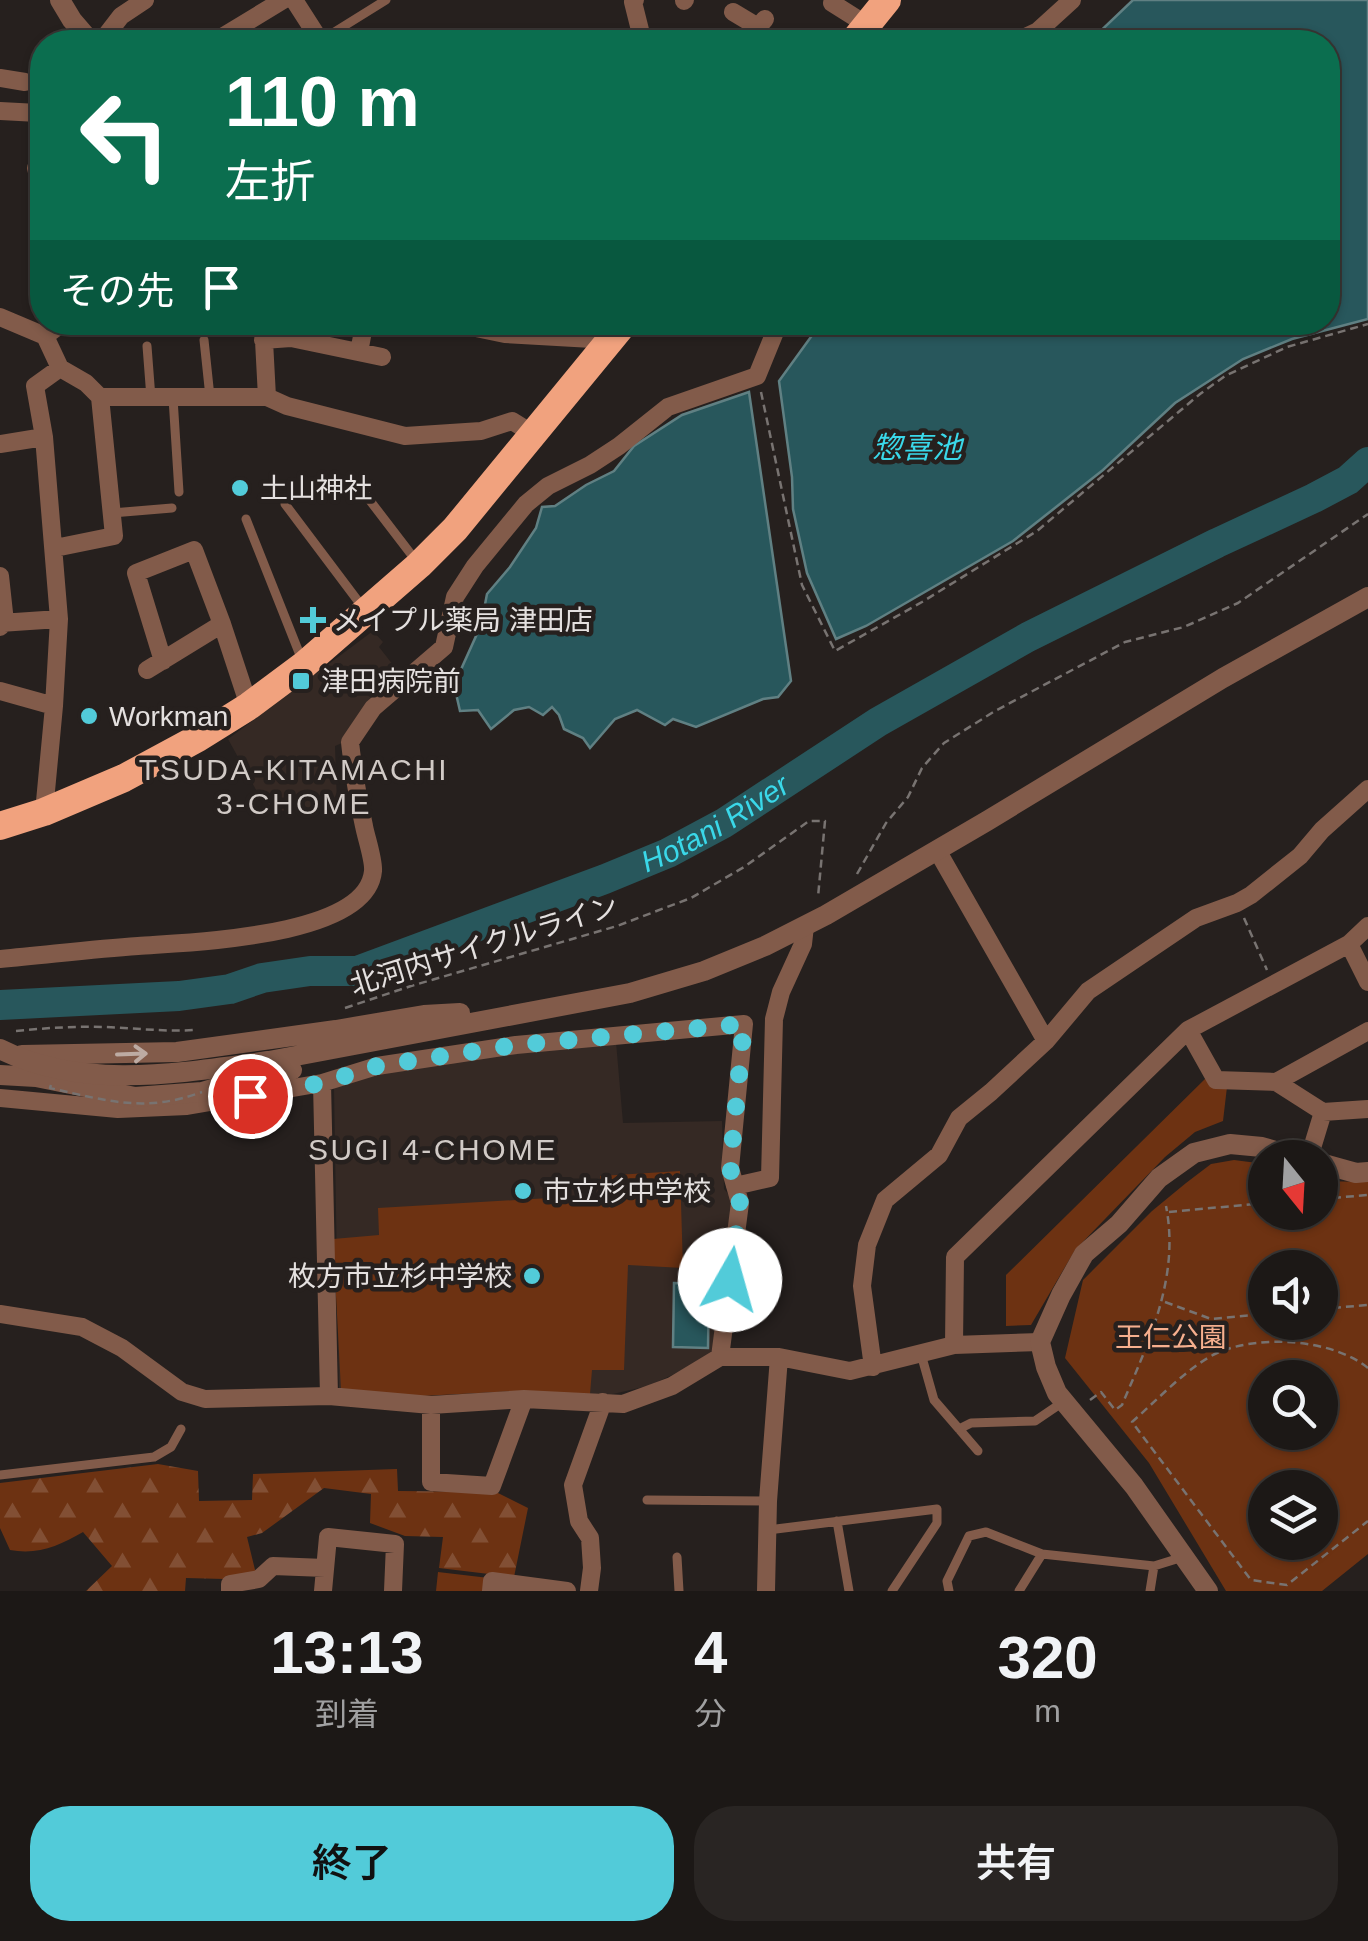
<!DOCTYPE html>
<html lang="ja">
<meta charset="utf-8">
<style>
body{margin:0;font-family:Helvetica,"Noto Sans JP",sans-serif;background:#292523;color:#f1f3f6;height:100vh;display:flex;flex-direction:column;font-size:38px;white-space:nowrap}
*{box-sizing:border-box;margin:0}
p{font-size:32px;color:#a0a0a1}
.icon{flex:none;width:55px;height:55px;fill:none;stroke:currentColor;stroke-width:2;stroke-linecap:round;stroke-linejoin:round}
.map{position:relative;height:1591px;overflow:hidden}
.panel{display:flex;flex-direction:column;background:#1c1816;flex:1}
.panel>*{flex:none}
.hud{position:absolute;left:30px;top:30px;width:1310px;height:305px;border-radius:40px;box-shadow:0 2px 8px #0004,0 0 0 2px #3a3735;background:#0b6e4f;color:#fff;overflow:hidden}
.needle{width:65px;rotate:162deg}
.controls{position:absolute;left:1248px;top:1140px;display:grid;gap:20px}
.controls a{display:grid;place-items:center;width:90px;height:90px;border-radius:50%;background:#1c1816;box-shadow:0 2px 8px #0004,0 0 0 2px #3a3735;font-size:50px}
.pin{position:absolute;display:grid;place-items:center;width:85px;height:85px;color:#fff;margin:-42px;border:5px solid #fff;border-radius:50%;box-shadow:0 2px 10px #0007}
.me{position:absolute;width:110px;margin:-55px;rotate:7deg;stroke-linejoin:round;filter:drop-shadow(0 0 8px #0008)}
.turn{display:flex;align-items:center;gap:35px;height:210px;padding:0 30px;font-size:45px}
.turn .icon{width:130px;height:130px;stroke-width:2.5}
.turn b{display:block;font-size:70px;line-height:85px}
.then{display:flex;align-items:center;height:95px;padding:0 30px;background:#0003;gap:20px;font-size:38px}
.eta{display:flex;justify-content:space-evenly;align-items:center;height:170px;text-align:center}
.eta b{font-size:60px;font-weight:600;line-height:70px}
.primary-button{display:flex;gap:20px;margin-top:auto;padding:20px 30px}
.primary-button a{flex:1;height:115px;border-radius:40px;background:#52cbd9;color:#111;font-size:40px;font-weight:600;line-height:115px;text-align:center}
.primary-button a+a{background:#292523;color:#f1f3f6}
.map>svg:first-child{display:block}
.built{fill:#352924}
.forest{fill:url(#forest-firs)}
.green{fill:#6d3212;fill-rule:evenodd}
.water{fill:#28575c;stroke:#608083;stroke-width:2.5}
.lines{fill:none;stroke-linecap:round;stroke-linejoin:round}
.river{stroke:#28575c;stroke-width:30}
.path{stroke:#787371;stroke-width:2.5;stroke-dasharray:8 5;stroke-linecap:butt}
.service{stroke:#825b4a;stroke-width:9}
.minor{stroke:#825b4a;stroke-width:18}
.tertiary{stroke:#825b4a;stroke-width:20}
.trunk{stroke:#f1a27e;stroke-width:28}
.path-bridge{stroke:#787371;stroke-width:2.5;stroke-dasharray:8 5;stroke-linecap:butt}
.tertiary-bridge{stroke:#825b4a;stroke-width:20}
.oneway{stroke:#bdaba3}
.route{stroke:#52cbd9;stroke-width:18;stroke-dasharray:0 32.4}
.poi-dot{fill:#52cbd9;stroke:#26201e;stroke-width:4}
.labels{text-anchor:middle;stroke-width:9;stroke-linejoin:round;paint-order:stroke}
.poi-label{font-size:28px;fill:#e4e0df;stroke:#26201e;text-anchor:start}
.street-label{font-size:28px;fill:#e4e0df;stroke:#26201e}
.park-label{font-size:28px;fill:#f6af8e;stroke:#26201e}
.water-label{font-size:30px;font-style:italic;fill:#3ad8e9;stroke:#26201e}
.neighbourhood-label{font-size:30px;letter-spacing:2.5px;fill:#d1cac6;stroke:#26201e}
</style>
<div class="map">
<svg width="1368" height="1591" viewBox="0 0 1368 1591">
<defs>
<pattern id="forest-firs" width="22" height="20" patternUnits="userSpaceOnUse" patternTransform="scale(2.5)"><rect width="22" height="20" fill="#6d3212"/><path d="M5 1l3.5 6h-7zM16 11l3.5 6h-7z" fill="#824f34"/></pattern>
</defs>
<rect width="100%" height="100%" fill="#26201e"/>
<path class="built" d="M373,631l10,11 -4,5 22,28 -54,66 -12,5 2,58 -45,8 -26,-4 -38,-69z
M616,1042l7,81 99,-2 2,68 11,13 -23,155 -64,29 -44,10 -265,-4 -5,-304 66,-21z"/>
<path class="forest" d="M158,1464l40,7 1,30 53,-1 1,-26 144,-5 1,22 98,1 32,16 -14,69 -75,-9 4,-31 -38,-1 -35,-13 1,-29 -47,-6 -62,45 -15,4 9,37 -31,5 -39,-1 -1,13h-99l26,-25 -29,-34c-24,14 -45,23 -73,18l-10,-22v-45z"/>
<path class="green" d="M1206,1078l21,9 -4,34 -28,11 -30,25 -90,93 -44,75 -25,1v-51z
M1234,1160l31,4v48h55v-31l48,1v372l-46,37h-96l-77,-128 -84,-105 18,-78 69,-69 34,-28 25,-19zM1265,1268h55v54h-55zM1265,1378h55v54h-55zM1265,1488h55v54h-55z
M680,1171l3,97 -55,-3 -4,105h-32l-2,24 -73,-3 -95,5 -81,-6 -8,-151 46,-4 -1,-27 222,-13v-19z
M438,1572l51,6 -1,13h-52z"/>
<path class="water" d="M1133,0h235v319l-76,20 -49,20 -68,44 -72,67 -90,71 -147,85 -30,13 -29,-66 -14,-64 -1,-32 -13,-96 42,-58 507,-1v-280h-239z
M749,392l42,289 -13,16 -15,2 -67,28 -23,-8 -8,6 -28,-15 -22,9 -25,29 -7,-10 -19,-9 -5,-14 -7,-8 -9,8 -14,-8 -15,3 -23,19 -13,-19 -18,1 -6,-26 27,-60 6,-31 23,-27 26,-39 6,-21 13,-1 31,-21 28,-14 20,-25 48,-31z
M674,1283l35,1 -1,64 -35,-1z"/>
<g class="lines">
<path class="river" id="s1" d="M0,1005l179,-9 51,-7 32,-11 48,-7h47l248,-92 63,-26 56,-30 154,-101 150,-85 189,-94 97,-45 34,-18 20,-18"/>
<path class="path" d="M761,392l41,193 33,66 87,-49 115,-71 163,-137 25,-18 62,-29 81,-23
M857,874l29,-51 22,-26 14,-29 22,-25 51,-32 130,-69 59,-15 54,-24 130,-89
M1244,918l23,52
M345,1008l66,-22 206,-60 74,-28 53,-31 65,-46h16l-7,76
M16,1031c30,-3 59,-5 89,-4 30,1 59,5 89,3
M1320,1199l48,-4
M1169,1212l96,-9
M1165,1302l46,17 54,-5
M1320,1309l48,-4
M1368,1368c-36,-29 -108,-34 -151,-15 -28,13 -61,48 -85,69l119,158 36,5 81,-64
M1090,1400l11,-8 14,18 7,-5c27,-64 58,-128 44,-199"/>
<path class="service" d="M320,41l66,-41
M204,340l6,57
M147,346l4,52
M173,398l6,94
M358,485l59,77
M285,504l79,105
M112,513l60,-5
M246,519l56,141
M921,1354l13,46 44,51
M959,1429l12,-6 64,-2 28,-19
M0,1475l154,-18 17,-10 10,-18
M647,1500l121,1
M837,1521l12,70
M768,1530l169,-21v14l-45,68
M677,1557l2,34
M949,1591l-2,-10 22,-45 17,-4 56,22 112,12 29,-9
M1019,1591l23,-37
M1150,1591l4,-25"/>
<path class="minor" d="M294,0l27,42
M635,0l-2,2 10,40
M833,0l-1,3 35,22
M684,1l1,-1
M733,12l25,15
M101,42l20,-26 24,-16
M214,42l69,-42
M745,42l20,-23
M1015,42l23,-11 34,-31
M0,78l25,4
M0,111l38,2
M36,168l6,25
M0,317l45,19 15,32 26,15 14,14h167l20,9 118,30 76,-5 31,-10 21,13
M263,322l4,75
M45,336l19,-14
M263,340l28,-2 91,19
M359,352l5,-26
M0,444l44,-7
M55,548l59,-12 -14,-139
M0,576l5,46 -5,5
M0,623l59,-4
M163,661l-27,-88 58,-23 28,74 27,82
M147,670l75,-46
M0,691l54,15
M44,812l10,-106 5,-87 -15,-182 -9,-51 25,-18
M937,850l109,191
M1349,944l19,38
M0,959c46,-4 92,-10 138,-13 50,-4 229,-8 235,-75 1,-11 -7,-34 -9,-45 -6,-28 -11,-55 -14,-84l23,-34 71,-61 11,-50 20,-31 51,-62 22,-18 42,-21 29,-19 49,-39 89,-31 22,-54
M1188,1030l28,50 60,2 92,-51
M1276,1082l47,30 45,-3
M322,1083l7,313
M0,1098l118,11 69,-3 135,-23 55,-17 139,-21 228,-21 -14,144 10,35 -20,154
M1309,1158l14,-46
M735,1186l35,-8 4,-159 7,-27 22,-48 2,-18
M0,1314l82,13 40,21 60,44 23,7 124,-3 102,9 93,-6 99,5 49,-18 48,-29h59l71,14 104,-26 86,-3
M954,1345l1,-88 233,-227 161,-86 19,-18
M873,1367l-11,-81 5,-41 18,-45 54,-45 20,-37 32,-26 55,-51 42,-50 108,-73 41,-15 14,-8 49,-39 22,-26 46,-41
M431,1405v77l61,4 32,-87
M230,1591v-7l29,-5 14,-13 52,2
M323,1591l5,-54 67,7 -2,47
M491,1591l1,-10 75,10
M589,1591l3,-23 -2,-30 -11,-17 -6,-36 30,-83
M766,1591l2,-90 11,-144"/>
<path class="tertiary" d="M60,0l12,20 19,22
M452,322l53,11 105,6
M22,1055l155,-3 159,-22 88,-15 36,-2
M269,1061l361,-68 74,-22 61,-25 61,-31 161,-94 236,-143 145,-81
M0,1075l36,2 99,20 67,-5 40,-12 50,-10
M1320,1163l36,10 12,-1
M1208,1591l-74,-105 -77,-93 -11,-26 -6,-25 21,-47 23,-41 35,-30 40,-46 35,-25 36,-9 32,3 38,11"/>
<path class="trunk" d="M853,42l34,-42
M0,826l44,-14 80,-34 74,-40 51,-32 55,-41 115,-100 36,-36 170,-207"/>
<path class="path-bridge" d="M51,1085l-1,3c58,13 95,25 152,4"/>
<path class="tertiary-bridge" d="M0,1049c83,42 181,24 269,12"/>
</g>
<defs><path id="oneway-shaft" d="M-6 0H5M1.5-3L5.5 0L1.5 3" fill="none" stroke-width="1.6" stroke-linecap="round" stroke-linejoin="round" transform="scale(2.5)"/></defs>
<use class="oneway" href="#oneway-shaft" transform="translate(132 1054) rotate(-2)"/>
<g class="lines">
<path class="route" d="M250,1096l72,-13 55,-17 139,-21 228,-21 -14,144 10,35 -10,77"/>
</g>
<g class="poi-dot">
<circle cx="240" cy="488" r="10"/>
<path d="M308 605h10v10h10v10h-10v10h-10v-10h-10v-10h10z"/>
<rect x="291" y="671" width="20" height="20" rx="5"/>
<circle cx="89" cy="716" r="10"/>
<circle cx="523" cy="1191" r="10"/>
<circle cx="532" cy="1276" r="10"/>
</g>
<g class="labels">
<g class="poi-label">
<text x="260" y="498">土山神社</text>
<text x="333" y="630">メイプル薬局 津田店</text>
<text x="321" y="691">津田病院前</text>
<text x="109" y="726">Workman</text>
<text x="543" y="1201">市立杉中学校</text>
<text x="512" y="1286" text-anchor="end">枚方市立杉中学校</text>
</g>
<g class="street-label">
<text transform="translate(484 945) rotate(-17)" y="10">北河内サイクルライン</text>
</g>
<g class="park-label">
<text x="1171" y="1347">王仁公園</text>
</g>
<g class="water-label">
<text x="917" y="458">惣喜池</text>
<text dy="10" stroke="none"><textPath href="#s1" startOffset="748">Hotani River</textPath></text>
</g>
<g class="neighbourhood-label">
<text x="294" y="780">TSUDA-KITAMACHI<tspan x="294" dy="34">3-CHOME</tspan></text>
<text x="433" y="1160">SUGI 4-CHOME</text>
</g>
</g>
</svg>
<div class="controls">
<a><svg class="needle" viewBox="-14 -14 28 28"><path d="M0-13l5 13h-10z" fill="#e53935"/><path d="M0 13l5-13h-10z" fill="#a0a0a1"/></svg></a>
<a><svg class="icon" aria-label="sound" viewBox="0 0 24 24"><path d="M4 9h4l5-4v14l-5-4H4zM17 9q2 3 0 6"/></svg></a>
<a><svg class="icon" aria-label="search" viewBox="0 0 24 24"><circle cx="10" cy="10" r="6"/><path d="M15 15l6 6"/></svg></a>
<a><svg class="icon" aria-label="layers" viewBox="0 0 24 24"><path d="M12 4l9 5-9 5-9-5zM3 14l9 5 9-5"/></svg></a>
</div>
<div class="pin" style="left:250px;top:1096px;background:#d93025"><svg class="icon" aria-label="arrive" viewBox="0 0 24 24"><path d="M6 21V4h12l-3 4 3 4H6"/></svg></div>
<svg class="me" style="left:730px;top:1280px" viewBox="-20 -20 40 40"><circle r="19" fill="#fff"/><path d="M0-13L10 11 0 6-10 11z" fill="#52cbd9"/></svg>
<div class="hud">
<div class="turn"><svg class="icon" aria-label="left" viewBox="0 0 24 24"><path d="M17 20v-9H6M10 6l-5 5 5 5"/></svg><div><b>110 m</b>左折</div></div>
<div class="then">その先<svg class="icon" aria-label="arrive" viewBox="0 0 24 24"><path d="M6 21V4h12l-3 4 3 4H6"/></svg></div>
</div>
</div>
<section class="panel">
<div class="eta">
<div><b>13:13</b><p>到着</p></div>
<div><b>4</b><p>分</p></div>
<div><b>320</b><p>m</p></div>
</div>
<div class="primary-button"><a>終了</a><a>共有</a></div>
</section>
